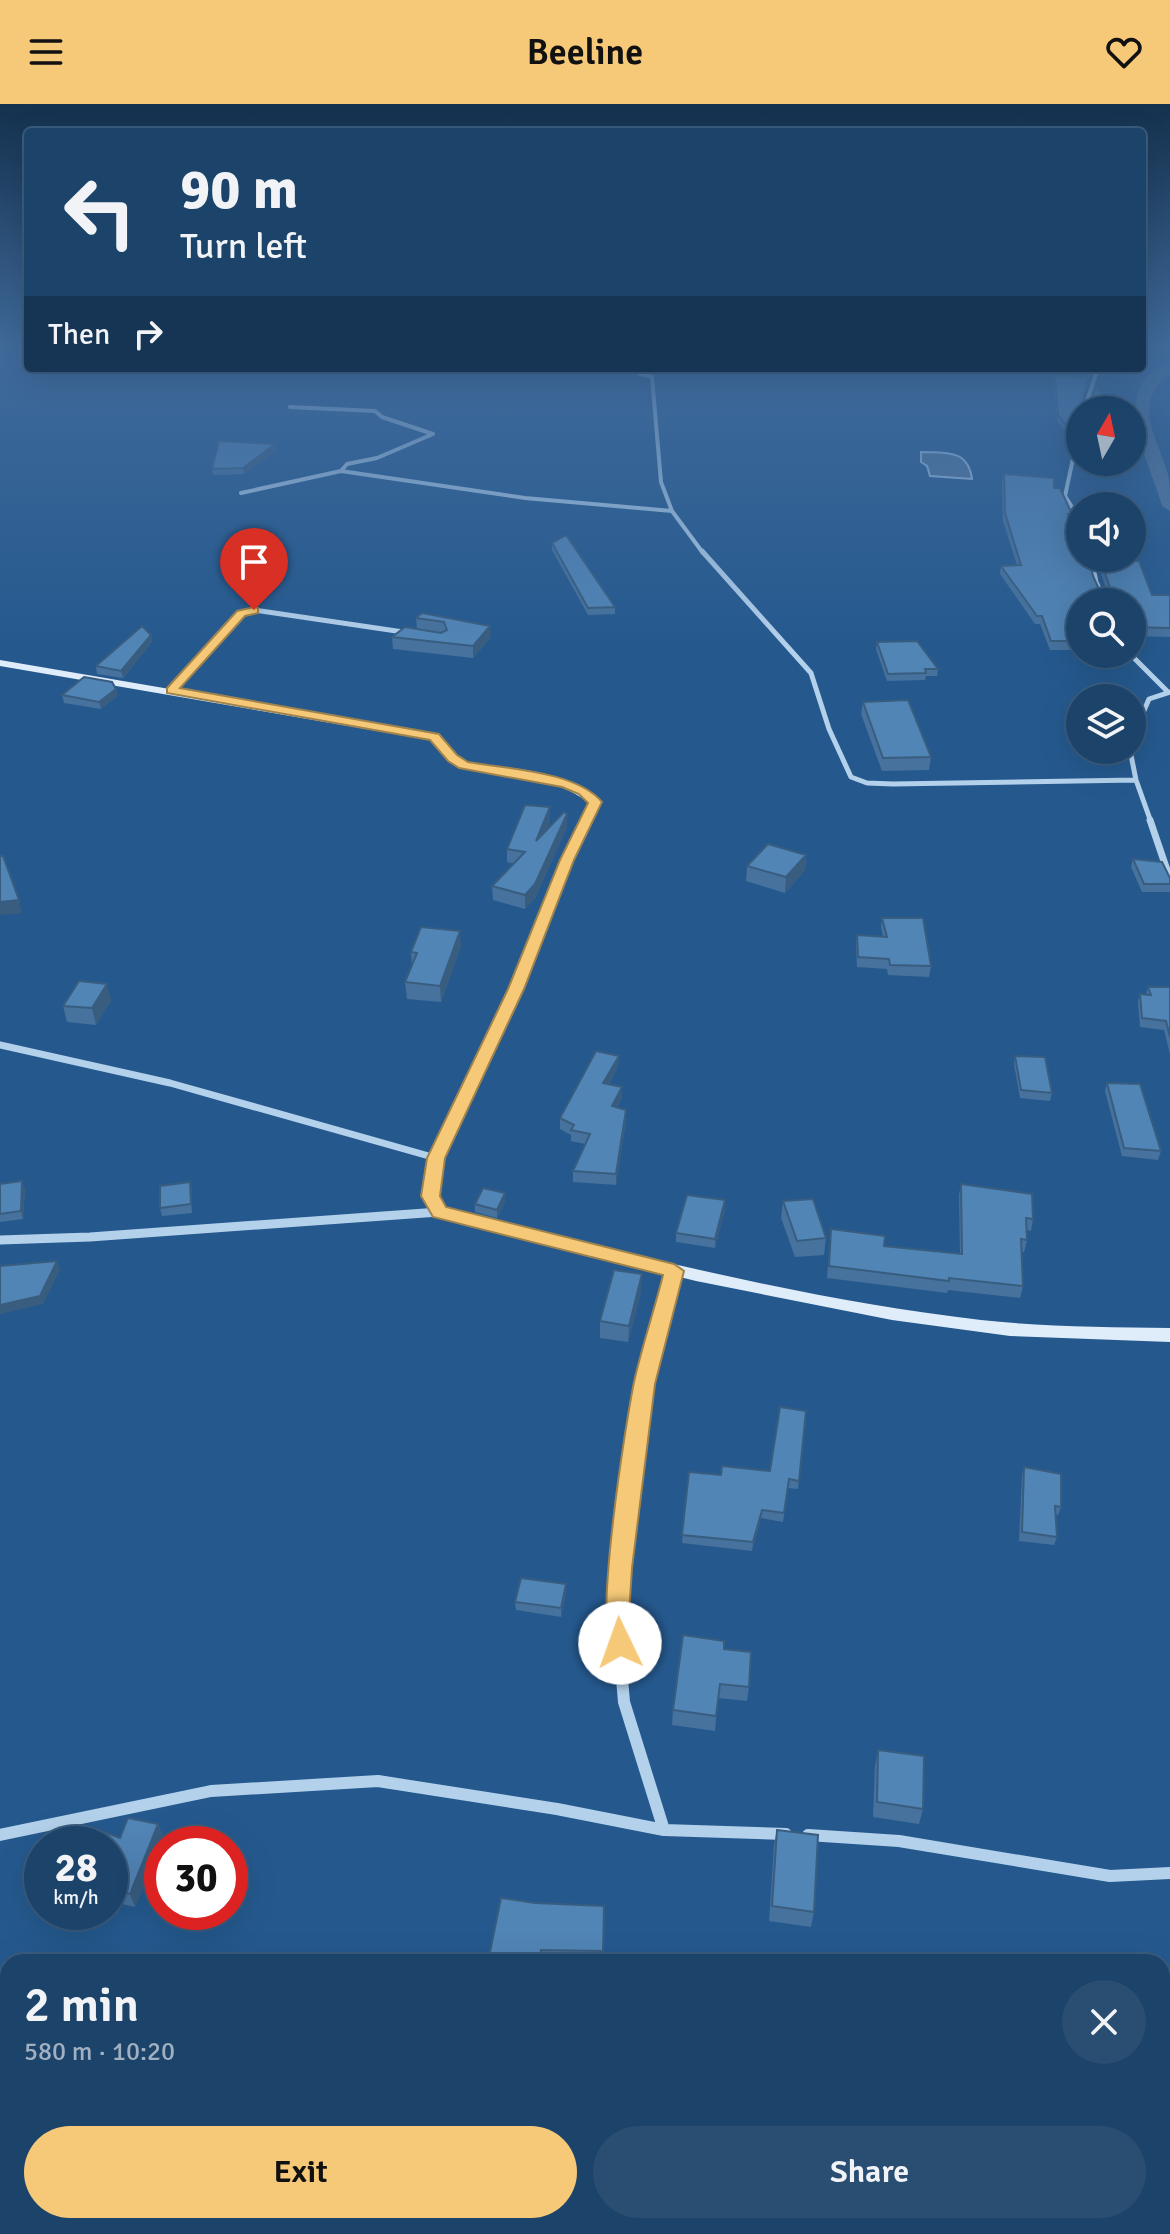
<!DOCTYPE html>
<meta charset="utf-8">
<style>
body{margin:0;font-family:Signika,sans-serif;background:#294e72;color:#f1f3f6;height:100vh;display:flex;flex-direction:column;font-size:30px;white-space:nowrap}
*{box-sizing:border-box;margin:0}
p{font-size:26px;color:#a0b0c1}
.icon{flex:none;width:44px;height:44px;fill:none;stroke:currentColor;stroke-width:2;stroke-linecap:round;stroke-linejoin:round}
.map{position:relative;flex:1;overflow:hidden}
.panel{position:absolute;left:0px;top:1850px;width:1170px;height:280px;display:flex;flex-direction:column;background:#1c436a;border-radius:24px 24px 0 0;box-shadow:0 8px 32px #0002,0 0 0 2px #3a5c7e}
.panel>*{flex:none}
.top-card{position:absolute;left:24px;top:24px;width:1122px;height:244px;border-radius:8px;box-shadow:0 8px 32px #0002,0 0 0 2px #3a5c7e;background:#1c436a;color:#f1f3f6;overflow:hidden}
.needle{width:52px;rotate:9deg}
.tools{position:absolute;left:1066px;top:292px;display:grid;gap:16px}
.tools a{display:grid;place-items:center;width:80px;height:80px;border-radius:50%;background:#1c436a;box-shadow:0 8px 32px #0002,0 0 0 2px #3a5c7e;font-size:40px}
.speed{position:absolute;left:24px;top:1722px;display:flex;gap:16px;font-size:40px;font-weight:700;text-align:center}
.speed>*{display:grid;place-content:center;width:104px;height:104px;border-radius:50%;background:#1c436a;box-shadow:0 8px 32px #0002,0 0 0 2px #3a5c7e;line-height:1}
.speed small{font-size:20px;font-weight:400}
.speed .limit{border:12px solid #d22;background:#fff;color:#111}
.pin{position:absolute;display:grid;place-items:center;width:68px;height:68px;color:#fff;margin:-82px -34px;border-radius:50% 50% 50% 0;rotate:-45deg;box-shadow:0 0 8px #0007}
.pin .icon{rotate:45deg}
.me{position:absolute;width:88px;margin:-44px;rotate:357deg;stroke-linejoin:round;filter:drop-shadow(0 0 6px #0008)}
.turn{display:flex;align-items:center;gap:28px;height:168px;padding:0 24px;font-size:36px}
.turn .icon{width:104px;height:104px;stroke-width:2.5}
.turn b{display:block;font-size:56px;line-height:68px}
.then{display:flex;align-items:center;height:76px;padding:0 24px;background:#0003;gap:16px;font-size:30px}
.round{display:grid;place-items:center;flex:none;width:84px;height:84px;border-radius:42px;background:#294e72}
.headline{display:flex;align-items:center;justify-content:space-between;height:136px;padding:0 24px}
h1{font-size:48px;font-weight:600;line-height:60px}
.primary-button{display:flex;gap:16px;margin-top:auto;padding:16px 24px}
.primary-button a{flex:1;height:92px;border-radius:48px;background:#f5c978;color:#111;font-size:32px;font-weight:600;line-height:92px;text-align:center}
.primary-button a+a{background:#294e72;color:#f1f3f6}
header{display:flex;justify-content:space-between;align-items:center;height:104px;padding:0 24px;background:#f5c978;color:#111;font-size:36px;font-weight:600}
.map>svg:first-child{display:block}
.water{fill:#55789c;stroke:#a9ccec;stroke-width:2}
.lines{fill:none;stroke-linecap:round;stroke-linejoin:round}
.canal{fill:#55789c;fill-rule:evenodd}
.minor-far4{stroke:#b4d1eb;stroke-width:4}
.minor-far3{stroke:#b4d1eb;stroke-width:5}
.minor-far2{stroke:#b4d1eb;stroke-width:7}
.minor-far1{stroke:#b4d1eb;stroke-width:9}
.minor{stroke:#b4d1eb;stroke-width:12}
.secondary{fill:#dfecf9;fill-rule:evenodd}
.wall{fill:#46729d}
.shaded-wall{fill:#395d7f}
.building{fill:#5185b6;stroke:#395d7f;stroke-width:2}
.route{fill:#f5c978;stroke:#9f834e;stroke-width:2}
</style>
<header><svg class="icon" aria-label="menu" viewBox="0 0 24 24"><path d="M4 6h16M4 12h16M4 18h16"/></svg>Beeline<svg class="icon" aria-label="heart" viewBox="0 0 24 24"><path d="M12 20l-8-8c-3-5 5-10 8-4 3-6 11-1 8 4z"/></svg></header>
<div class="map">
<svg width="1170" height="2130" viewBox="0 0 1170 2130">
<rect width="100%" height="100%" fill="#25598e"/>
<path class="water" d="M921,348c25,1 47,-3 51,27l-42,-3 -3,-10 -6,-4z"/>
<g class="lines">
<path class="canal" d="M1170,259v11c-42,29 -9,68 -1,105 1,10 1,22 1,32l-8,-5c-11,-43 -58,-121 8,-143z"/>
<path class="minor-far4" d="M639,264l1,6 12,3 9,105 11,29 31,42
M1084,306l14,-42
M1080,322l-15,70 15,24
M341,367l184,27 147,13
M241,389l100,-22 6,-7 30,-6 56,-24 -51,-17 -7,-6 -85,-4"/>
<path class="minor-far3" d="M702,447l109,122 18,56 22,48 16,6 26,1 243,-4
M1091,454l5,24 9,20
M1130,550l38,38
M171,587l70,-77 13,-4 156,23
M1132,634l17,-39 21,-7
M1130,646l6,30 15,42"/>
<path class="minor-far2" d="M1150,716l20,59
M0,941l170,38 266,75"/>
<path class="minor-far1" d="M0,1136l90,-3 349,-25
M619,1530l1,-66 24,-184 30,-113"/>
<path class="minor" d="M618,1528l6,70 40,128
M0,1731l211,-44 167,-10 179,28 107,21 122,4
M808,1731l91,6 211,35 60,-3"/>
<path class="secondary" d="M0,556l434,74 4,1 18,21 11,6c43,7 102,7 134,40l-28,58 -50,129 -79,169 -5,38 6,12c177,44 355,91 536,112 63,7 126,7 189,8v14l-160,-6 -118,-16 -196,-39 -263,-65 -10,-20 5,-38 81,-169 52,-129 28,-57c-38,-29 -85,-26 -129,-36l-12,-7 -18,-20 -430,-74z"/>
</g>
<path class="wall" d="M1055,272l26,31 -1,3v11l-4,2 -4,16 -15,-18 -3,-39z
M1132,326l8,11 -1,6h-7z
M276,346l-32,24 -31,1 -1,-6z
M1004,370l50,14 18,26 -1,6 22,56 10,22 5,1 1,-1 -10,-31 1,-8 52,36h18v42l-38,-1v-34h-52v52h41l-1,6 -44,-2 -2,-8h-24l-10,-26h-5l-35,-50 1,-8 16,-1 -14,-44 -1,-39z
M552,439l63,64v7l-27,1 -36,-65z
M422,509l69,24 -18,21 -80,-9 -1,-12 25,-8 -1,-11z
M151,531l1,7 -29,36 -26,-4 -1,-8z
M877,538l61,27 -1,7h-11l-1,4 -38,1 -11,-32z
M116,585l1,7 -16,13 -37,-6 -2,-8z
M863,598l68,55 -2,13 -47,1 -21,-57z
M550,703v14l-4,9 21,-3 -32,71 -10,11 -32,-9 -1,-14 22,-22 -7,-2v-13z
M806,751l-1,15 -20,23 -39,-12 1,-15z
M1133,755l37,19v14h-28l-11,-25z
M882,814l49,48 -2,11 -41,-2 -1,-6 -30,-2 -1,-22 1,-10 26,1 -2,-8z
M461,842l-20,56 -34,-3 -2,-17 7,-16 -1,-14z
M1148,883h22v67l-6,-24 -24,-3 -2,-25 2,-8 6,1z
M111,896l-15,25 -29,-3 -4,-16z
M1015,952l37,37 -2,8 -30,-3 -6,-34z
M618,963l-9,17 13,14 -5,9 9,14 -10,64 -43,-3v-11l12,-27 -14,-3v-6l-11,-6v-11z
M1107,979l54,68 -3,9 -36,-4 -17,-65z
M190,1078l2,8v23l-30,3 -2,-8z
M0,1080l25,5 -2,30 -23,3z
M961,1080l72,35 -2,12 -4,-1v10l-3,12h-3l2,34 -3,12 -72,-8 -1,3 -120,-15 4,-49 53,17 76,8 -1,-59z
M505,1089v8l-8,17 -22,-6v-8z
M783,1097l43,37 -2,17 -29,2 -14,-39z
M725,1105l-10,39 -39,-6v-9z
M641,1187l-13,51 -28,-4v-17z
M806,1307l-8,78 -10,-1 -5,34 -22,-4 -9,33 -70,-8 7,-71 32,3 49,-4z
M1024,1363l37,40 -3,8h-3l2,22 -3,8 -35,-4 3,-65z
M566,1480v8l-5,25 -45,-7 -1,-8z
M724,1545l25,38 -2,14 -29,-3 -3,33 -43,-6 1,-15z
M878,1646l45,59 -4,15 -46,-7 2,-51z
M158,1720l5,13 -28,70 -25,-6v-57l10,-6z
M777,1726l37,82 -3,15 -42,-6 5,-76z
M535,1799l69,3 -1,55 -61,-1z
M0,1871l8,1v83l-8,-1z
M1162,2016l8,2v66l-8,-2z"/>
<path class="shaded-wall" d="M275,340l1,6 -32,24 -1,-6z
M490,522l1,11 -18,21v-12z
M151,531l1,7 -29,36 -2,-7z
M116,585l1,7 -16,13 -2,-7z
M550,703v14l-13,33 -1,-13z
M567,710v13l-32,71 -10,11v-14z
M806,751l-1,15 -20,23 1,-16z
M19,796l3,13 -22,2v-13z
M460,827l1,15 -20,56 -1,-16z
M107,880l4,16 -15,25 -4,-17z
M619,952l-1,11 -15,27v-11z
M622,983v11l-10,19v-11z
M626,1006v11l-10,64v-11z
M22,1077l3,8 -2,30 -2,-8z
M190,1078l2,8v23l-1,-9z
M505,1089v8l-8,17v-8z
M725,1096v9l-10,39v-9z
M57,1157l3,9 -17,34 -43,10v-9z
M642,1170l-1,17 -13,51 1,-16z
M762,1406l-1,8 -9,33 1,-9z
M566,1480v8l-5,25v-9z
M158,1720l5,13 -28,70 -5,-13z"/>
<path class="building" d="M1055,272l34,2 -8,29h8l7,-21 20,24h-36v6l-3,1 -4,16 -15,-18z
M1132,326l8,11h-8z
M219,337l56,3 -32,24 -31,1z
M1004,370l50,4v10h6l12,26h-4l12,25v19h9l4,18 10,22 5,1 4,-6 -12,-34 39,2 13,34h18v33l-38,-1v-25h-52v48h-2l-3,-9h-24l-9,-25h-5l-36,-50 20,-1 -16,-52z
M566,431l49,72 -27,1 -36,-65z
M422,509l68,13 -17,20 -81,-9 13,-10 36,6 6,-3 -3,-8 -28,-4z
M142,522l9,9 -30,36 -25,-5z
M917,537l21,28h-13l1,4 -38,1 -11,-32z
M84,573l28,5 4,7 -17,13 -37,-7z
M908,596l23,57 -48,1 -20,-56z
M525,701l25,2 -14,34 28,-29 3,2 -32,70 -10,11 -33,-9 33,-34 -18,-3z
M768,740l38,11 -20,22 -39,-11z
M0,752h3l16,44 -19,2z
M1133,755l29,3 8,16v6h-26z
M882,814h41l8,48 -41,-1 -1,-6 -31,-2 -1,-22 30,2z
M421,823l39,4 -20,55 -35,-4 12,-29 -6,-1z
M79,877l28,3 -15,24 -29,-2z
M1148,883h22v50l-4,-16 -24,-3 -2,-24 11,1z
M596,947l23,5 -16,27 19,4 -10,19 14,4 -10,64 -43,-3 17,-37 -19,-4 3,-5 -14,-7z
M1015,952l30,1 7,36 -31,-3z
M1107,979l33,1 21,67 -37,-3z
M22,1077l-1,30 -21,3v-30z
M190,1078l1,22 -31,4v-22z
M961,1080l71,10 1,25 -7,-1 1,22 -6,-1 2,47 -74,-8v3l-120,-15 2,-37 54,7 -1,10 78,8z
M483,1084l22,5 -8,17 -22,-6z
M687,1091l38,5 -10,39 -39,-6z
M813,1095l13,39 -29,3 -14,-40z
M57,1157l-17,35 -40,9v-39z
M614,1166l28,4 -13,52 -29,-5z
M780,1303l26,4 -7,70 -10,-2 -5,34 -22,-3 -9,32 -71,-7 7,-63 32,3 1,-9 48,5z
M1024,1363l37,7v33l-6,-1 2,31 -35,-5z
M521,1474l45,6 -5,24 -46,-6z
M683,1531l41,6v8l27,3 -2,35 -29,-3 -4,32 -43,-6z
M878,1646l46,6 -1,53 -46,-7z
M128,1714l30,6 -28,70 -20,-4v-46h-22l8,-15 24,9z
M777,1726l41,5 -4,77 -42,-6z
M501,1794l34,5 69,3 -1,45 -62,-1 -2,12h-51z
M0,1871l8,1v73l-8,-1z
M1162,2016l8,2v55l-8,-2z
M742,2122h66v8h-66z"/>
<linearGradient id="sky" x2="0" y2="1"><stop stop-color="#14314e"/><stop offset="0.45" stop-color="#406a9b"/><stop offset="1" stop-color="#406a9b" stop-opacity="0"/></linearGradient>
<rect width="1170" height="541" fill="url(#sky)"/>
<path class="route" d="M254,503l4,1v5l-13,3 -65,72 259,46 18,21 11,7c39,7 108,9 134,40l-28,58 -50,129 -79,169 -5,38 6,11 228,57 10,7 -29,113 -23,184 -3,46 3,29 -4,7 -8,4 -9,-4c-16,-33 14,-223 23,-268 8,-36 20,-71 29,-107l-230,-58 -12,-21 6,-38 81,-169 52,-129 28,-57 -9,-9 -17,-7 -103,-19 -11,-7 -18,-21 -263,-47v-5l70,-77z"/>
</svg>
<div class="tools">
<a><svg class="needle" viewBox="-14 -14 28 28"><path d="M0-13l5 13h-10z" fill="#e53935"/><path d="M0 13l5-13h-10z" fill="#a0b0c1"/></svg></a>
<a><svg class="icon" aria-label="sound" viewBox="0 0 24 24"><path d="M4 9h4l5-4v14l-5-4H4zM17 9q2 3 0 6"/></svg></a>
<a><svg class="icon" aria-label="search" viewBox="0 0 24 24"><circle cx="10" cy="10" r="6"/><path d="M15 15l6 6"/></svg></a>
<a><svg class="icon" aria-label="layers" viewBox="0 0 24 24"><path d="M12 4l9 5-9 5-9-5zM3 14l9 5 9-5"/></svg></a>
</div>
<div class="speed"><div>28<small>km/h</small></div><div class="limit">30</div></div>
<div class="pin" style="left:254px;top:506px;background:#d93025"><svg class="icon" aria-label="arrive" viewBox="0 0 24 24"><path d="M6 21V4h12l-3 4 3 4H6"/></svg></div>
<svg class="me" style="left:620px;top:1539px" viewBox="-20 -20 40 40"><circle r="19" fill="#fff"/><path d="M0-13L10 11 0 6-10 11z" fill="#f5c978"/></svg>
<div class="top-card">
<div class="turn"><svg class="icon" aria-label="left" viewBox="0 0 24 24"><path d="M17 20v-9H6M10 6l-5 5 5 5"/></svg><div><b>90 m</b>Turn left</div></div>
<div class="then">Then<svg class="icon" aria-label="right" viewBox="0 0 24 24"><path d="M7 20v-9h11M14 6l5 5-5 5"/></svg></div>
</div>
<section class="panel">
<div class="headline"><div><h1>2 min</h1><p>580 m · 10:20</p></div><a class="round"><svg class="icon" aria-label="close" viewBox="0 0 24 24"><path d="M6 6l12 12M18 6L6 18"/></svg></a></div>
<div class="primary-button"><a>Exit</a><a>Share</a></div>
</section>
</div>
